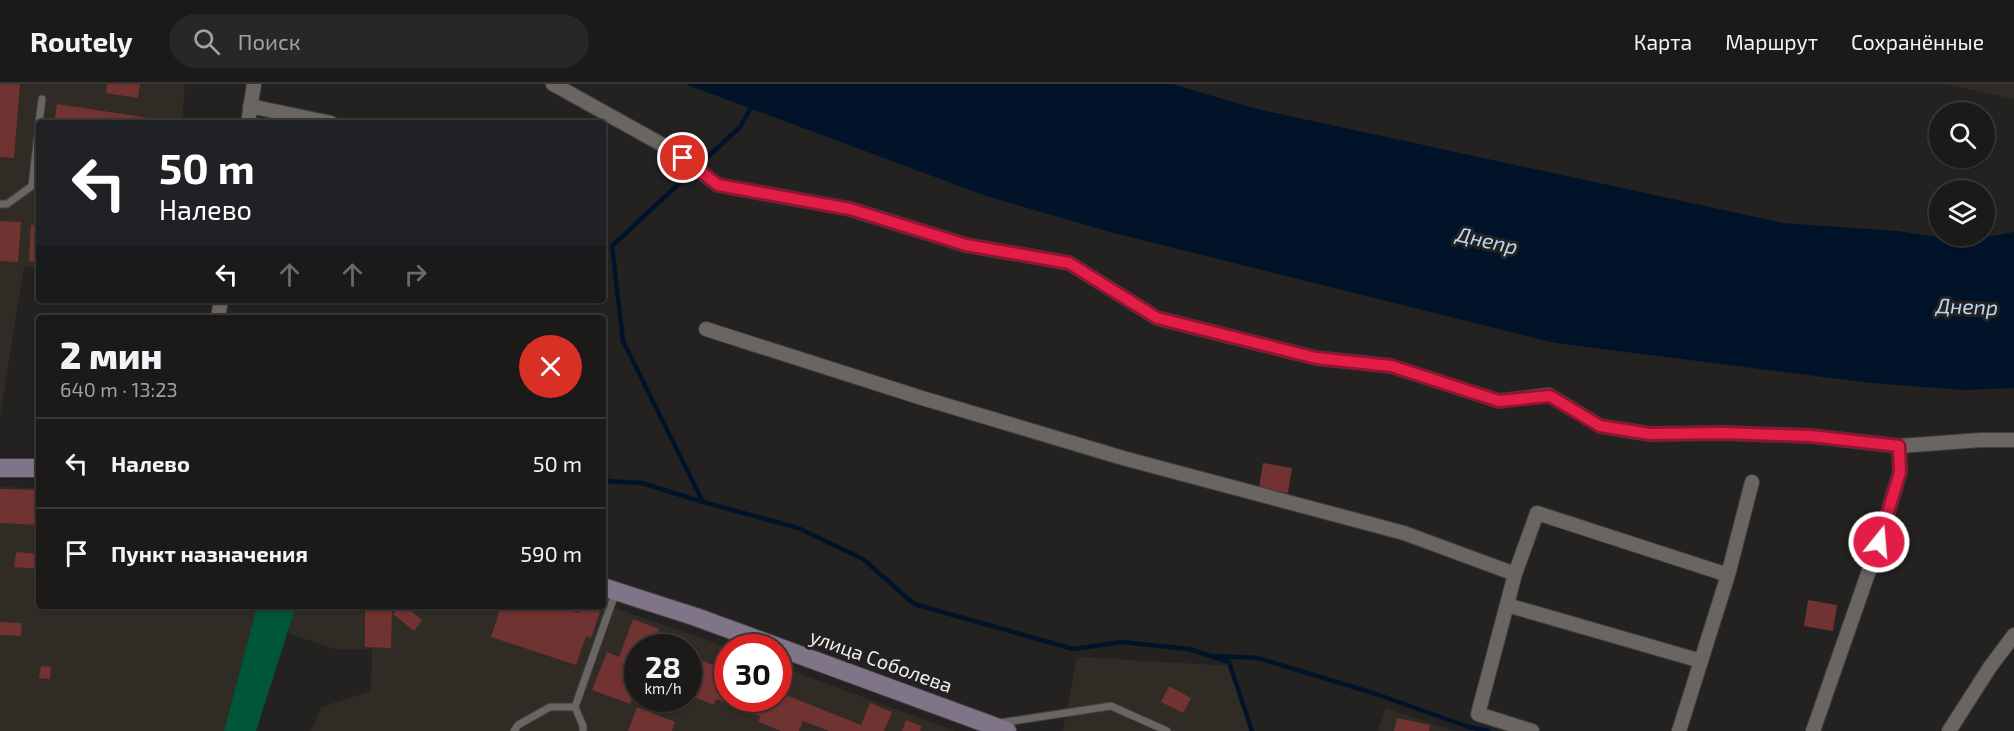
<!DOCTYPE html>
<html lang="ru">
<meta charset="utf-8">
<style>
body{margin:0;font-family:"Exo 2",sans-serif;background:#282725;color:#f1f3f6;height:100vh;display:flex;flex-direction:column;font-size:22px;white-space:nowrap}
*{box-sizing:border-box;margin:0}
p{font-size:20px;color:#a0a1a2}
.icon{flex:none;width:33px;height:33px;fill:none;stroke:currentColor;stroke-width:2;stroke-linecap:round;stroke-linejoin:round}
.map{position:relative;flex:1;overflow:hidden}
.side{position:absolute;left:36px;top:231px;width:570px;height:294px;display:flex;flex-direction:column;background:#1b1a18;border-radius:6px;box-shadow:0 2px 4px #0004,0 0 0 2px #393837}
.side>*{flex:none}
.guide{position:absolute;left:36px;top:36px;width:570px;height:183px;border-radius:6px;box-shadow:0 2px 4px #0004,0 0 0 2px #393837;background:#202124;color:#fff;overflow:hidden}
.buttons{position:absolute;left:1929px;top:18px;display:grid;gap:12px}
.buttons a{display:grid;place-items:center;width:66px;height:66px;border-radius:50%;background:#1b1a18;box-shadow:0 2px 4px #0004,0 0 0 2px #393837;font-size:30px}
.speed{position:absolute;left:624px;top:550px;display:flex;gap:12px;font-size:30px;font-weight:700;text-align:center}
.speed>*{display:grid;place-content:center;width:78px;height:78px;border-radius:50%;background:#1b1a18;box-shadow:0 2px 4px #0004,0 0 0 2px #393837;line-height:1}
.speed small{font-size:15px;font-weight:400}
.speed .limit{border:9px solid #d22;background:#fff;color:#111}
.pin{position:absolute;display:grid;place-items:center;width:51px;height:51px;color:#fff;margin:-26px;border:3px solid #fff;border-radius:50%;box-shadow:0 2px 6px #0007}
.me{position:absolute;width:66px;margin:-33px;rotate:17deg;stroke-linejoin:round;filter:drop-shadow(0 0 4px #0008)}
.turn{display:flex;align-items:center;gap:21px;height:126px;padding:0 24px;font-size:27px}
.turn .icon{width:78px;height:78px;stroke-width:2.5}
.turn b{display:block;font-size:42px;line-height:51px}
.lanes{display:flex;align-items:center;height:57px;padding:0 24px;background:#0003;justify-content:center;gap:30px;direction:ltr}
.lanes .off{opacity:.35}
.round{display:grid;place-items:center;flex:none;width:63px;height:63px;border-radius:32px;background:#282725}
.overview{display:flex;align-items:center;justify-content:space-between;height:102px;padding:0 24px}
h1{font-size:36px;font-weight:800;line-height:45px}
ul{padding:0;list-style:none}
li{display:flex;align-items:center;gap:18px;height:90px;padding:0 24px;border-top:2px solid #393837}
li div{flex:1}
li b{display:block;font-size:22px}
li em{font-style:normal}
header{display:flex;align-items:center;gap:36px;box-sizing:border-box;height:84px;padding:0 30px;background:#1b1a18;border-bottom:2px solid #393837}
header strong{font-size:28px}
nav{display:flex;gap:33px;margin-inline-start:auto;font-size:21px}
.search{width:420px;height:54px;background:#282725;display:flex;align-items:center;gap:15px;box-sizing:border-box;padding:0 21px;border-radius:33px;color:#a0a1a2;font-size:22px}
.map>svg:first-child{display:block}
.built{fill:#312b25;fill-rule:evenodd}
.forest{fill:#005638}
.water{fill:#001329}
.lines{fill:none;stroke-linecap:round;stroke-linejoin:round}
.stream{stroke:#001329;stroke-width:4.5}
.building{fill:#713232}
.lane-casing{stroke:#3e3e3c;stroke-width:9}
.street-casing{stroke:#3e3e3c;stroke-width:16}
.secondary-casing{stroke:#3e3e3c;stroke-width:20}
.lane{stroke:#686563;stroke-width:7}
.street{stroke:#686563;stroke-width:14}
.secondary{stroke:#807488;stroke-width:18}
.route-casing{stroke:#92132f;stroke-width:15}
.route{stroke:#e11d48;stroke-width:10}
.labels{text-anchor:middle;stroke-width:6;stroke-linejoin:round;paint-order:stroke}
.street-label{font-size:20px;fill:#eeedeb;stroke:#242220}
.water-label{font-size:21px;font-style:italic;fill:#bcd6f2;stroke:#242220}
</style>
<header>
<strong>Routely</strong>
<div class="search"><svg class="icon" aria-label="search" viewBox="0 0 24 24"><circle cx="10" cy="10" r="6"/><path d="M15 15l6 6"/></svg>Поиск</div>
<nav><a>Карта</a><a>Маршрут</a><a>Сохранённые</a></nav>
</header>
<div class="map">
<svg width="2014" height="647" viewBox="0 0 2014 647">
<rect width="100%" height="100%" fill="#242220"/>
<path class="built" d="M0,0h185l-3,39h-143v145l-15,-1 -24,150z
M1946,0h68v15z
M0,403l39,1v118h218l-33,125h-224z
M603,520l127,44h-2v51h50l1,-33 176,65h-644l10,-24 50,-16 1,-42h-38l-46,-16 8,-27h307zM638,564h50v51h-50z
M1077,573l155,9 21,65h-190z
M1386,624l68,23h-76z"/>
<path class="forest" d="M257,522h39l-40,125h-32z"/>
<path class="water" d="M685,0h487l85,25 526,114 114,8 48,7 41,-1 28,-5v156l-50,2 -93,-7 -316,-40 -441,-110 -128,-37z"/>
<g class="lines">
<path class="stream" d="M603,397l39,2 61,19 95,26 65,31 51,45 159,45 49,-7 67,7 40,13 23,69
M703,418l-80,-161 -11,-95 128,-119 13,-23
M1216,572l42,2 118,36 93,33 20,4"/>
</g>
<path class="building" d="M0,0h20l-6,74 -14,-1z
M107,0h33l-2,14 -32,-5z
M57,20l118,18v1h-121z
M0,137l21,1 -3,40 -18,-1z
M31,141h8v37l-10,-1z
M1263,379l29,5 -4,25 -29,-5z
M0,405l39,1v35l-39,-2z
M16,468l23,2v15l-25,-2z
M1808,516l29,5 -4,26 -29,-5z
M399,522h6l17,14 -8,11 -21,-17z
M501,522h57l21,7 3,-7 18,6 -9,26 -5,-2 -10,29 -85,-28z
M365,524h27l-1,40 -26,-1z
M633,535l26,10 -7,19h-14v38l-8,18 -38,-14 15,-38 12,5z
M0,538l22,1 -1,13 -21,-1z
M703,577l25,10 -3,8 3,1v19h50v-7l83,33 9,-22 22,9 -8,19h-55l-26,-10 -4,10h-18l-23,-9 2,-6 -44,-17 -2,6 -25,-10z
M41,582l10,1 -1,12 -11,-1z
M1169,602l22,12 -8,15 -22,-11z
M637,623l38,15 -3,9h-44z
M1397,634l33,7 -1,6h-35z
M906,636l16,6 -2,5h-18z"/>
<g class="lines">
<g class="lane-casing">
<path id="lane" d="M39,39l3,-24
M0,120h7l25,-18 7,-62
M575,623l8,19v5
M999,639l112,-17 56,25
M514,647l4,-6 32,-18h25l41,-116"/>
</g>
<g class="street-casing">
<path id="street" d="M553,0l117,65 48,36 132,24 116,36 103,18 88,55 159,40 75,8 108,35 50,-6 51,31 50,8 74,-1 87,3 88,10 1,26 -21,70 -66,189
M250,22l81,17
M248,39l6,-39
M218,234l3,-18
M706,245l216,69 201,60 281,75 111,41 -37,140 54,17
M1899,362l82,-6h33
M1515,490l22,-61 191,62 -49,156
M1728,491l24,-93
M1507,521l194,56
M1949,647l41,-64 24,-32"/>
</g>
<g class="secondary-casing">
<path id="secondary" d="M0,384h39
M603,503l93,30 311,114"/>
</g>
<use href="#lane" class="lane"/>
<use href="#street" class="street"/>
<use href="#secondary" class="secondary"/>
</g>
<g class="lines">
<g class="route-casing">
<path id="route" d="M683,74l35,27 132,24 116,36 103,18 88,55 159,40 75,8 108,35 51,-5 50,30 50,8 74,-1 86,3 89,10 1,26 -21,70"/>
</g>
<use href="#route" class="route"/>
</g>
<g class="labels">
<g class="street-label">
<text transform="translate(881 577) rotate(20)" y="7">улица Соболева</text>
</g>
<g class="water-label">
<text transform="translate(1487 157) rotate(13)" y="7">Днепр</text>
<text transform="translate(1967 223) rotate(2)" y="7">Днепр</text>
</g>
</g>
</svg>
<div class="buttons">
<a><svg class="icon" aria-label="search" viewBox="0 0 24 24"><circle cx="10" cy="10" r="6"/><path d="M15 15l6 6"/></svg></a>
<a><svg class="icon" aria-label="layers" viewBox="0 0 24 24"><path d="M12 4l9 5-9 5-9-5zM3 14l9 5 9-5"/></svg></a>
</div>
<div class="speed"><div>28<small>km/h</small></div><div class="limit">30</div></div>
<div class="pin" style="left:683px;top:74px;background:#d93025"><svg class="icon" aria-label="arrive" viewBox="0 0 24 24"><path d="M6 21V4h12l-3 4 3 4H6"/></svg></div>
<svg class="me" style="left:1879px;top:458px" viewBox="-20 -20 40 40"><circle r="17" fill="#e11d48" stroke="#fff" stroke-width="3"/><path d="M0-11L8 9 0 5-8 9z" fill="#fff"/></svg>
<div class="guide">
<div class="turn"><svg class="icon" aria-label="left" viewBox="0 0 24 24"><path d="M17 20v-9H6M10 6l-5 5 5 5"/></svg><div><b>50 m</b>Налево</div></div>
<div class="lanes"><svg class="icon" aria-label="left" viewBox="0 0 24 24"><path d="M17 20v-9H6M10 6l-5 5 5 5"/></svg><svg class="icon off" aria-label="ahead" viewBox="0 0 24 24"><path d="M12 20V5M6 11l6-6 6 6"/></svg><svg class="icon off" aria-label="ahead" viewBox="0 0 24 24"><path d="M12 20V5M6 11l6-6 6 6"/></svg><svg class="icon off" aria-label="right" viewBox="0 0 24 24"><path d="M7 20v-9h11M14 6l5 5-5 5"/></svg></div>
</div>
<section class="side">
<div class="overview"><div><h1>2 мин</h1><p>640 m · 13:23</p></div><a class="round" style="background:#d93025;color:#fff"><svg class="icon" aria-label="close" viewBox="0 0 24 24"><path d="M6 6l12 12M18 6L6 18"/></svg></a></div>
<ul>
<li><svg class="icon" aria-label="left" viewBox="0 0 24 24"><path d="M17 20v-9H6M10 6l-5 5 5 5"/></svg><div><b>Налево</b></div><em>50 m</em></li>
<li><svg class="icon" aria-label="arrive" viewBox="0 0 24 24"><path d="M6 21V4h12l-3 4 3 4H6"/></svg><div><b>Пункт назначения</b></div><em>590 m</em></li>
</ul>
</section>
</div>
